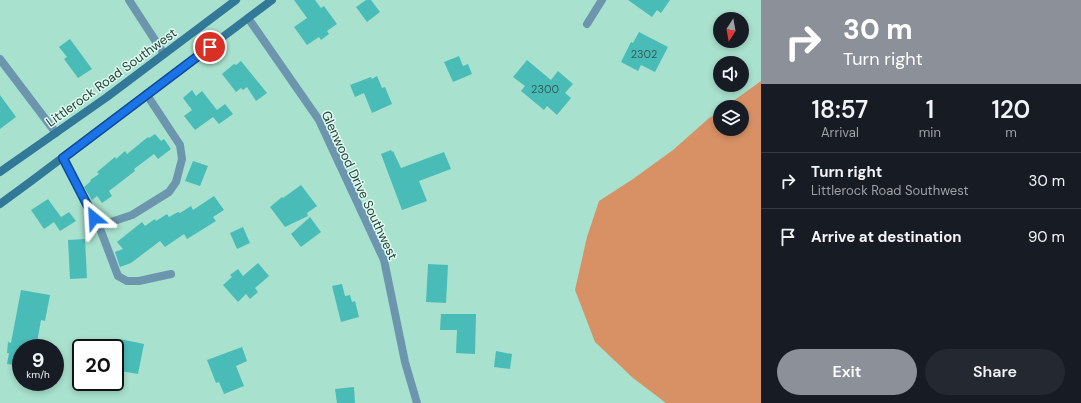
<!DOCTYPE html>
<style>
body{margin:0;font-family:"DM Sans",sans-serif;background:#242831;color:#f1f3f6;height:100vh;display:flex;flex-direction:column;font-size:15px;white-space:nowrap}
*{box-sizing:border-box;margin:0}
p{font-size:13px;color:#9ea1a6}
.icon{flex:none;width:22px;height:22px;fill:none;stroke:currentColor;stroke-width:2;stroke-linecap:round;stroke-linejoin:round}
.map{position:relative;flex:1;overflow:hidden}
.panel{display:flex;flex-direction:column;background:#171b24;width:320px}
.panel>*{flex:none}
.banner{background:#8c9099;color:#fff;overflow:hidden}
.needle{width:26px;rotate:191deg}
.buttons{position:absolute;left:713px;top:12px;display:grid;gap:8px}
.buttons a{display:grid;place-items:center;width:36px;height:36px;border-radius:50%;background:#171b24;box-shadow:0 2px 6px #0003;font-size:20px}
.speed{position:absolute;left:12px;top:339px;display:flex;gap:8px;font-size:20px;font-weight:700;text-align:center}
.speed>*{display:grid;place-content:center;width:52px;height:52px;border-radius:50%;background:#171b24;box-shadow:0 2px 6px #0003;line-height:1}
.speed small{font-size:10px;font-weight:400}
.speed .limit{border:2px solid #111;border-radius:6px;background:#fff;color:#111}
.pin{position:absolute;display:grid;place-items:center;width:34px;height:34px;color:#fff;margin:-17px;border:2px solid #fff;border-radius:50%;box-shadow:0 1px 4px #0007}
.me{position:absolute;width:44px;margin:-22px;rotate:333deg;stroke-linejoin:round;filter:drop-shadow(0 0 3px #0008)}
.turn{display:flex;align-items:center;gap:14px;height:84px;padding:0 16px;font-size:18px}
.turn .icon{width:52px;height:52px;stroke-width:2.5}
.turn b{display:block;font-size:28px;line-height:34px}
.eta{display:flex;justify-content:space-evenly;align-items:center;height:68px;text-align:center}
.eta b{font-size:24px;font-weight:600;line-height:28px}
.action{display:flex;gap:8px;margin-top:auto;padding:8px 16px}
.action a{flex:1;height:46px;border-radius:24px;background:#8c9099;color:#fff;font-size:16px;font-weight:600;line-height:46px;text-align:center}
.action a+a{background:#242831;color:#f1f3f6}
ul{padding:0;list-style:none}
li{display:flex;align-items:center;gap:12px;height:56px;padding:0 16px;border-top:1px solid #363941}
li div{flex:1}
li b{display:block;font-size:15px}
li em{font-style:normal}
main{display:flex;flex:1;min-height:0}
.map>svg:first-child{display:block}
.green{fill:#d89165}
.building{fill:#4abcb8}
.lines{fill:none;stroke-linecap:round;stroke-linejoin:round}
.lane{stroke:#6c96ad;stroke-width:8}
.street{stroke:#6c96ad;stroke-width:8}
.secondary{stroke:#317899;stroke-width:8}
.route-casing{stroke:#114b97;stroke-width:10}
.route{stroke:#1a73e8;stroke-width:7}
.labels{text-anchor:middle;stroke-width:3;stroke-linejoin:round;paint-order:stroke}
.number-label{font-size:11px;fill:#305f58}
.street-label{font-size:13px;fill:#284038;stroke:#dffbf1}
</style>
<main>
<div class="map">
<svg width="761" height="403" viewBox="0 0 761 403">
<rect width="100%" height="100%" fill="#a8e1cd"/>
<path class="green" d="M761,81v322h-95l-33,-25 -38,-36 -20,-52 12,-53 12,-36 34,-22 40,-29 35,-31 12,-8v18h22v-22h-17z"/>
<path class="building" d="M294,0h21l6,8 3,-2 13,18 -10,7 2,3 -8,6 -2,-3 -12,8 -13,-18 13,-9z
M366,0h5l9,12 -13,10 -11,-15z
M628,0h42l-9,13 -4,-3 -5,7z
M639,32l29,15 -13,25 -14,-7 -3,6 -17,-9 10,-20 2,1z
M70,39l22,30 -14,9 -14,-19 3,-2 -8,-10z
M459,56l4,10 5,-2 4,10 -19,8 -9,-20z
M527,60l24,20 7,-9 15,13 -8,9 6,5 -14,17 -10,-9 -3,4 -23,-19 4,-5 -12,-9z
M241,61l26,32 -11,8 -9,-14 -4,3 -2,-2 -5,4 -14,-18 12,-10 2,1z
M377,76l5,12 3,-1 7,17 -20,9 -8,-20 -9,4 -5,-12 21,-8 1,2z
M192,90l4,6 6,-5 15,19 8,-6 8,10 -14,10 -6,-7 -18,13 -11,-14 8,-6 -9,-12z
M0,95l16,22 -16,12z
M155,134l6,7 3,-2 7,10 -13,10 -4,-5 -20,15 1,2 -26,20 3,5 -10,7 -5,-7 -5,4 -8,-13 7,-6 -1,-1 9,-6 -2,-2 18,-15 1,2 9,-8 2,3 21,-17 1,1z
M391,150l1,2 1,-1 8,17 43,-16 7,17 -32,12 8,20 -25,9 -21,-56z
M193,161l15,5 -8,20 -15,-5z
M301,185l16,21 -10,7 1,3 -23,11 -15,-20 12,-10 1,1z
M214,196l10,14 -11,7 3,4 -29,18 -3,-5 -19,13 -5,-6 -29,22 -11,4 -5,-15 8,-3 -6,-7 25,-20 3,4 10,-7 1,2 11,-7 2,3 9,-5 2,1 11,-7 2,4z
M48,199l13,18 -6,4 14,-9 7,9 -16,10 -6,-9 -10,7 -13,-19z
M310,217l11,15 -20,15 -10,-13z
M243,227l7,16 -13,6 -7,-16z
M85,239l2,39 -17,1 -2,-39z
M258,263l11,13 -14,12 3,4 -8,7 -4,-5 -8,8 -15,-17 9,-8 -2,-2 8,-6 5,7z
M428,264l20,1 -2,38 -20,-1z
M342,284l3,12 5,-1 2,7 3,-1 4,16 -18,5 -9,-36z
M21,290l29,5 -5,26 -4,-1 -5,28h-15v18l-14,-2 2,-11h-2l1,-11 3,1z
M441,314h35l-1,40 -19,-1 1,-23h-17z
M120,339l24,5 -6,30 -23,-4z
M242,347l5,14 -11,5 8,20 -20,8 -5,-12 -3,1 -9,-23z
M496,351l16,3 -2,15 -16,-2z
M354,387l1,16h-18l-2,-14z"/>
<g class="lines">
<path class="lane" d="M129,0l35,54
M0,59l56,74
M63,158l31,60 5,8 19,50 9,5h12l32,-7
M99,226l33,-11 37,-23 7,-10 6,-23 -2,-14 -33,-50"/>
<path class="street" d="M248,18l71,102 65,140 21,102 12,41
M587,24l15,-24"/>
<path class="secondary" d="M0,172l107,-75 129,-97
M0,204l30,-22 242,-182"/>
</g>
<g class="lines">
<g class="route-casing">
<path id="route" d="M94,218l-31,-60 147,-111"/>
</g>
<use href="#route" class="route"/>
</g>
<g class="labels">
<g class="number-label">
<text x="644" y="58">2302</text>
<text x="545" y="93">2300</text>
</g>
<g class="street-label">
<text transform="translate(111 77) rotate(-36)" y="5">Littlerock Road Southwest</text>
<text transform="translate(360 185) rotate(65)" y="5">Glenwood Drive Southwest</text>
</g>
</g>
</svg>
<div class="buttons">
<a><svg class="needle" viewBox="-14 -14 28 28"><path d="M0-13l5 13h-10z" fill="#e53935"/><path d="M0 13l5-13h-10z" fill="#9ea1a6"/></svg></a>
<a><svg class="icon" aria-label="sound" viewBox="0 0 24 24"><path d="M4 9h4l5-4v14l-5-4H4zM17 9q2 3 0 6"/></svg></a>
<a><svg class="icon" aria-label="layers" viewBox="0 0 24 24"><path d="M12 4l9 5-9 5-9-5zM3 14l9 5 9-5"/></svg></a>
</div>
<div class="speed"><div>9<small>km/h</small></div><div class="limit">20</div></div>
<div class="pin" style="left:210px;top:47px;background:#d93025"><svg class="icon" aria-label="arrive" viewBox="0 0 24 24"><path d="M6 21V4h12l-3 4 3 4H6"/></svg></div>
<svg class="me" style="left:94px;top:218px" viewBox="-20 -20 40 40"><path d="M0-17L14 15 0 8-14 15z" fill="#1a73e8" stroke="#fff" stroke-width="4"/></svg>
</div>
<section class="panel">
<div class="banner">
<div class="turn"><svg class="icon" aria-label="right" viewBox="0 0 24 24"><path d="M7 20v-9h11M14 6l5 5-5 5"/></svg><div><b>30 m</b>Turn right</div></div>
</div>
<div class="eta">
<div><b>18:57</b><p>Arrival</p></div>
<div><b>1</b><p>min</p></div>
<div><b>120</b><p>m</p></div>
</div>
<ul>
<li><svg class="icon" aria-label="right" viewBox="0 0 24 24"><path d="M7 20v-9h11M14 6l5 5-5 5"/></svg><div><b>Turn right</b><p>Littlerock Road Southwest</p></div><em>30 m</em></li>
<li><svg class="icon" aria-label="arrive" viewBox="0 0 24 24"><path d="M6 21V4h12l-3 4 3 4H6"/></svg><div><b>Arrive at destination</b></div><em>90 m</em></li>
</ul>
<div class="action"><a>Exit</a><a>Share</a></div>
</section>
</main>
